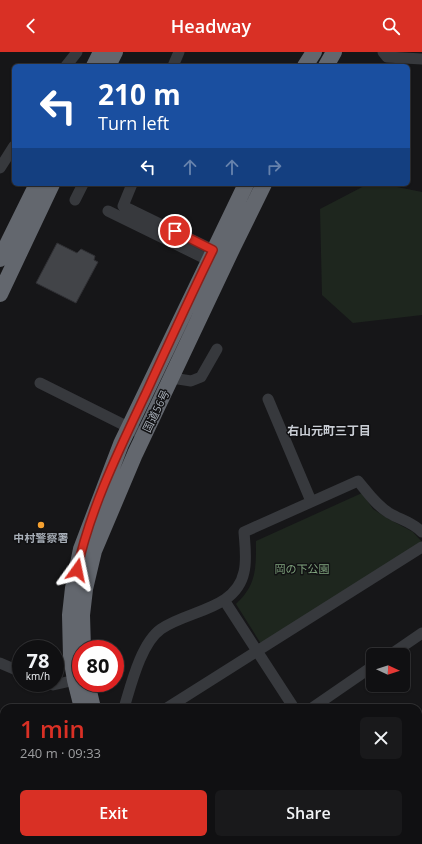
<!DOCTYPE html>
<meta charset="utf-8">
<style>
body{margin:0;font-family:"Open Sans","Noto Sans JP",sans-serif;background:#19191b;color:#f1f3f6;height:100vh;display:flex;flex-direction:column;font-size:15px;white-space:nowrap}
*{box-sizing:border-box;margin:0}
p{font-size:13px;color:#9c9d9f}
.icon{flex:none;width:22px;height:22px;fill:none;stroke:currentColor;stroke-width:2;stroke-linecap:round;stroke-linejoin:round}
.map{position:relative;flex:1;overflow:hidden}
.details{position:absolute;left:0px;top:652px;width:422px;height:140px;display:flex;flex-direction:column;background:#101012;border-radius:12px 12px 0 0;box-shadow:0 1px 3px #0004,0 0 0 1px #303032}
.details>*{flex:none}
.banner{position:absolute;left:12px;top:12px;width:398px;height:122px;border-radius:6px;box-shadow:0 1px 3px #0004,0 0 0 1px #303032;background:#1a4fa0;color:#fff;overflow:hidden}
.needle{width:26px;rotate:93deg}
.fabs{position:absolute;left:366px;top:596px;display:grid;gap:8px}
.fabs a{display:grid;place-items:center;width:44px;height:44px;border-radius:6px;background:#101012;box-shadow:0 1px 3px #0004,0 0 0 1px #303032;font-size:20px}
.speed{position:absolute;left:12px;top:588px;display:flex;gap:8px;font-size:20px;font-weight:700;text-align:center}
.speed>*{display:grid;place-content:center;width:52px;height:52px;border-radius:50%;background:#101012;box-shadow:0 1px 3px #0004,0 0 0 1px #303032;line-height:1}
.speed small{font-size:10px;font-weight:400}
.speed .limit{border:6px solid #d22;background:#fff;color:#111}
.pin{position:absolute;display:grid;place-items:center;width:34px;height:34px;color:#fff;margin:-17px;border:2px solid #fff;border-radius:50%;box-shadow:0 1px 4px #0007}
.me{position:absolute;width:44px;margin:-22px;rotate:12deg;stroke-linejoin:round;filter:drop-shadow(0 0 3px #0008)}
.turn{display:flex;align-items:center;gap:14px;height:84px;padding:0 20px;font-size:18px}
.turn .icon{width:52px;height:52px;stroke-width:2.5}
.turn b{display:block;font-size:28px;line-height:34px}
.lanes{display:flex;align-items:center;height:38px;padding:0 20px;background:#0003;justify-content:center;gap:20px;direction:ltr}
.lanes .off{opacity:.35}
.round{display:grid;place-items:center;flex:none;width:42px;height:42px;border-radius:6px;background:#19191b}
.head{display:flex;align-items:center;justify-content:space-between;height:68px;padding:0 20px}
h1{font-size:24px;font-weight:600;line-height:30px;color:#d93025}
.button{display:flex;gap:8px;margin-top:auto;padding:8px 20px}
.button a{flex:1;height:46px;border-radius:6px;background:#d93025;color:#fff;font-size:16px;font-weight:600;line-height:46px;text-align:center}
.button a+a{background:#19191b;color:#f1f3f6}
header{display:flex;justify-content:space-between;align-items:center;height:52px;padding:0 20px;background:#d93025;color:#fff;font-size:18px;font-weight:600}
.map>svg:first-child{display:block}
.green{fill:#1e261e}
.building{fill:#424448;stroke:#303034}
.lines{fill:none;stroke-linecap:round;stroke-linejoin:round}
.minor{stroke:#37393d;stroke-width:11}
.highway{stroke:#63676e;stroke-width:16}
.route-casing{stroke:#8d1f18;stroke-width:10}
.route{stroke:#d93025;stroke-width:7}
.poi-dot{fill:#f6a130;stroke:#111113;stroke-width:1.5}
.labels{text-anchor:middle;stroke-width:3;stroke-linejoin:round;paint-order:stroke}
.street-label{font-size:11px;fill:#a8afb8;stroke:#111113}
.poi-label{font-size:11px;font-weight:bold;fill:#a8afb8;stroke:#111113}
.park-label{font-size:11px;fill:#80a47e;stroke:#111113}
.neighbourhood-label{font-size:12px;font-weight:bold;fill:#c9cdd4;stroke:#111113}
</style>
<header><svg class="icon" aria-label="back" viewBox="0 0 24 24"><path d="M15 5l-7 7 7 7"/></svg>Headway<svg class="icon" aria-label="search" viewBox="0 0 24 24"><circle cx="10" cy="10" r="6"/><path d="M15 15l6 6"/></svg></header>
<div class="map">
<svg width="422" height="792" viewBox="0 0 422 792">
<rect width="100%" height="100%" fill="#161618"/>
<path class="green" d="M368,132h14l40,8v123l-69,8 -31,-28 -2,-86z
M362,441l11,16 14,9 26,14 9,10 -159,105 -27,-43c21,-19 20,-37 20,-63z"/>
<path class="building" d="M57,191l20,10 4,-4 14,7 -1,4 4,2 -22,41 -40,-20z"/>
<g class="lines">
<path class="minor" d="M383,0l4,5 35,2
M66,14l11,-14
M173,14l6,-14
M0,116l14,-22
M132,132l-9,22 90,44 5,5
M75,148l8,-16
M108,159l100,49 9,1
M172,326l19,3 10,-4 16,-28
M40,331l104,52
M268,347l43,102
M224,548l70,108
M390,603l32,-22
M0,611l21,9
M48,631l5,2 27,-6
M124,656c7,-23 17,-65 37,-79 27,-19 75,-19 83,-57 3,-12 1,-27 0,-40l114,-51c10,12 18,24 31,32 12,7 23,9 33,19
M167,656l255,-161
M312,656l61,-42
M418,678l4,-3
M381,788l2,4
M72,792l4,-4
M245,792l6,-4"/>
<path class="highway" d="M94,14l7,-14
M108,14l7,-14
M305,14l9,-14
M326,14l8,-14
M0,207l37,-75
M0,242l52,-110
M83,597l-1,-34 3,-26 9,-38 41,-97 98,-207 31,-63
M87,631l6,25
M82,656l-7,-28 -4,-23 -1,-42 3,-27 8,-39 40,-105 125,-260
M152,788l2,4
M171,788l2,4"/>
</g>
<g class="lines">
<g class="route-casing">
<path id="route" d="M77,518c13,-61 42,-120 69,-177 22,-48 44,-96 67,-143l-38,-19"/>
</g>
<use href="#route" class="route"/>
</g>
<circle class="poi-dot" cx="41" cy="473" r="4"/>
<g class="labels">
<g class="street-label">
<text transform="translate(156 359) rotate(-64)" y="4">国道56号</text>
</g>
<g class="poi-label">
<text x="41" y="490">中村警察署</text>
</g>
<g class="park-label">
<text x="302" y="521">岡の下公園</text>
</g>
<g class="neighbourhood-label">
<text x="329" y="383">右山元町三丁目</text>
</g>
</g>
</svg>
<div class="fabs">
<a><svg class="needle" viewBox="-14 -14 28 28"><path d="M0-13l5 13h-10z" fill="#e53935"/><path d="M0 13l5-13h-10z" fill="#9c9d9f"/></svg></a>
</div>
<div class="speed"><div>78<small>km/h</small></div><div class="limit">80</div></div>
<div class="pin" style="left:175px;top:179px;background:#d93025"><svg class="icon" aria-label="arrive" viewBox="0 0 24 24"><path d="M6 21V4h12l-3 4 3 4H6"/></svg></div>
<svg class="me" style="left:77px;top:518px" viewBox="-20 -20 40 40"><path d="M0-17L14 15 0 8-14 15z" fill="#d93025" stroke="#fff" stroke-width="4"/></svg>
<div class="banner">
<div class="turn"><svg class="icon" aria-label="left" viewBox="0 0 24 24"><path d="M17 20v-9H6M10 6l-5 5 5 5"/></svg><div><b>210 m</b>Turn left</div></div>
<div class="lanes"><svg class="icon" aria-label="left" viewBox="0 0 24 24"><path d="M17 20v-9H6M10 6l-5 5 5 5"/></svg><svg class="icon off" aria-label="ahead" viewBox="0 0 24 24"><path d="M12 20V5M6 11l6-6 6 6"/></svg><svg class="icon off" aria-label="ahead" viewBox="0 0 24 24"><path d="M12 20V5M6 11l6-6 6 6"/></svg><svg class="icon off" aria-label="right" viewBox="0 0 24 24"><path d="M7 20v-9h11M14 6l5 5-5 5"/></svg></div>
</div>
<section class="details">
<div class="head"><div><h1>1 min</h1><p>240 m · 09:33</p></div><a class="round"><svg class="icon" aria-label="close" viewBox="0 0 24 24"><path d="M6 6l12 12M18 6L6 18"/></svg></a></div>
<div class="button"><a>Exit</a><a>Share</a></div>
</section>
</div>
